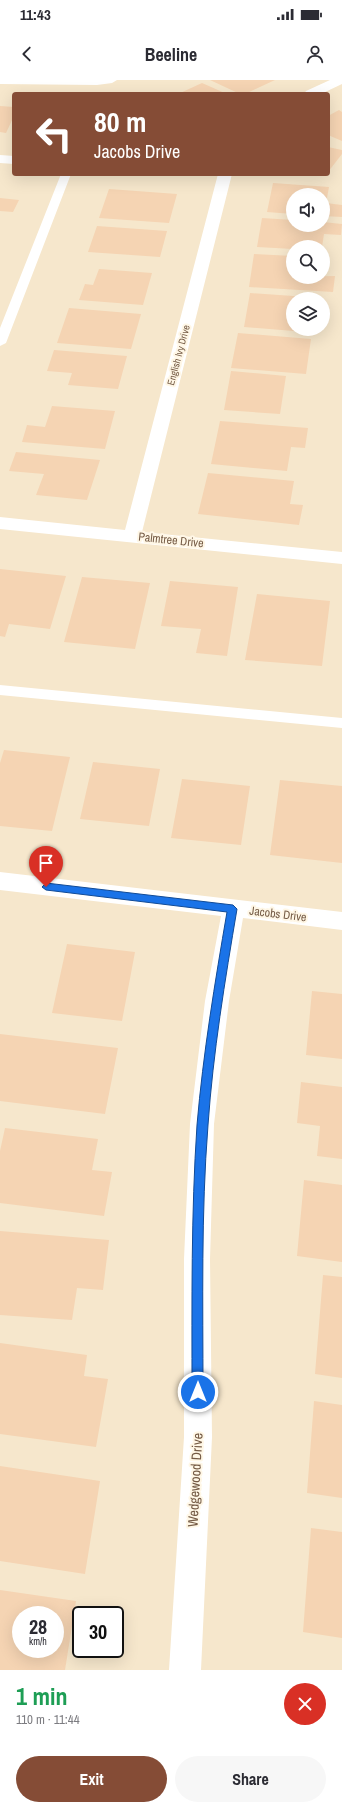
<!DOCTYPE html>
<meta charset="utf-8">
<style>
body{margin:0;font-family:"Archivo Narrow",sans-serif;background:#f7f7f7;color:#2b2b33;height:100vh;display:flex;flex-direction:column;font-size:15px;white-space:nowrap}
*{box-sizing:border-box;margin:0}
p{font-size:13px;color:#7c7c81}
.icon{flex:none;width:22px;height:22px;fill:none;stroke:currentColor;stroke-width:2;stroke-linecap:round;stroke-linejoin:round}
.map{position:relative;height:1590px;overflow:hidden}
.details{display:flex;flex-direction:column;background:#fff;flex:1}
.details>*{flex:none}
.top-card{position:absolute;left:12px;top:12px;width:318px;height:84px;border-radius:4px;box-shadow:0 4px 16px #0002;background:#854c36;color:#fff;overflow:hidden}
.tools{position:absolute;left:286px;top:108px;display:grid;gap:8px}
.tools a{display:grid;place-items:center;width:44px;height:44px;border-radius:50%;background:#fff;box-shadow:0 4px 16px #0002;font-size:20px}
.speed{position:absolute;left:12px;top:1526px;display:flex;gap:8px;font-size:20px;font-weight:700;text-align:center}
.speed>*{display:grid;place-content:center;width:52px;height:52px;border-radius:50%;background:#fff;box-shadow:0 4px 16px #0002;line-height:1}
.speed small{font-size:10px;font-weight:400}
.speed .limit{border:2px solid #111;border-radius:6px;background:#fff;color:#111}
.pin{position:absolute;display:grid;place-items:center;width:34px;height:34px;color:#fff;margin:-41px -17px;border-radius:50% 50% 50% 0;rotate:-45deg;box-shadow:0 0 4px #0007}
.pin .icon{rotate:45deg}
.me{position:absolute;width:44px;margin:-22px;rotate:0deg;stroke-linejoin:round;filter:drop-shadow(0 0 3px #0008)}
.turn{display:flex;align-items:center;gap:14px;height:84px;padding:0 16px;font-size:18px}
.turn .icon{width:52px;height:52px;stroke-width:2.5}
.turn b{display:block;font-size:28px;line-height:34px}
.round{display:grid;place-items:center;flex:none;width:42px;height:42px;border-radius:21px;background:#f7f7f7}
.summary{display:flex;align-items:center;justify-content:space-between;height:68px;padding:0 16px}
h1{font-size:24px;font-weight:800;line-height:30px;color:#1e9e55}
.button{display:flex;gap:8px;margin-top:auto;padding:8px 16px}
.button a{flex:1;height:46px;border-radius:24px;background:#854c36;color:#fff;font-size:16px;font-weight:800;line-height:46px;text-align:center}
.button a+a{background:#f7f7f7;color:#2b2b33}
.status{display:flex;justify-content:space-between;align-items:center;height:28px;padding:0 20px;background:#fff;direction:ltr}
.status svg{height:11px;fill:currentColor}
header{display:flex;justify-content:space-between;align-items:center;height:52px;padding:0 16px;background:#fff;font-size:18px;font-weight:800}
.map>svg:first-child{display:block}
.residential{fill:#f6e7cc;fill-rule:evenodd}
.building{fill:#f5d4b3;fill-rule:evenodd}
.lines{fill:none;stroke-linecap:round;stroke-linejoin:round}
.lane{fill:#fff;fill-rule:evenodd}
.street{fill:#fff;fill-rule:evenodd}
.route{fill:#1a73e8;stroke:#114b97}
.labels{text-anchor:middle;stroke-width:4;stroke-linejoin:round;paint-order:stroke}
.far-street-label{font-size:10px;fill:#755b45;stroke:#fff7e6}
.street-label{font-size:12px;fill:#755b45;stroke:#fff7e6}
.near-street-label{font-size:14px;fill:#755b45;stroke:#fff7e6}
</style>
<div class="status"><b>11:43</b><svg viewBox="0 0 49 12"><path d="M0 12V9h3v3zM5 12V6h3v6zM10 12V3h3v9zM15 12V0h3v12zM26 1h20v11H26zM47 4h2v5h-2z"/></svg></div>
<header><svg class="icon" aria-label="back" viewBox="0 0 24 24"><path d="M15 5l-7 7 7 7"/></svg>Beeline<svg class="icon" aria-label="person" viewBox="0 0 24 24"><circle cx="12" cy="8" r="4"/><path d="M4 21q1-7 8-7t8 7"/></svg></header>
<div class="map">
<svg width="342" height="1590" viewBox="0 0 342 1590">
<rect width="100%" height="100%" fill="#fef5de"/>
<path class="residential" d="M0,0h342v1590h-342zM14,14h314v80h-314zM293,115h30v30h-30zM293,167h30v30h-30zM293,219h30v30h-30zM21,1535h34v34h-34zM81,1535h34v34h-34z"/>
<path class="building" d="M210,0h65l-30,14h-5z
M202,3l25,11h-49z
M0,26l14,1v9l-8,17 -6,-1z
M339,30l3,2v29l-14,-6v-19z
M328,67l14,3v4l-14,18z
M273,103l56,4 -3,16 16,2v12l-19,-1v-21h-30v19l-26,-2z
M109,109l68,5 -8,29 -70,-5z
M0,118l19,2 -6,12 -13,-1z
M262,138l31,2v5h30v-3l19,2 -1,11 -17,-1 -2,13h-29v2l-36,-2z
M97,146l70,5 -7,26 -72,-5z
M254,174l39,2v21l42,-1 -2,16 -84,-5z
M99,189l53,4 -9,32 -64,-5 6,-16 8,1z
M250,213l72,5v1h-29v30h25v4l-74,-6z
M69,228l72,6 -10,35 -74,-6z
M238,253l73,6 -5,35 -75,-6z
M54,270l73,6 -9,33 -50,-4 4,-12 -25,-2z
M231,291l55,5 -6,38 -56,-4z
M52,326l63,5 -10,38 -83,-7 5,-17 18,2z
M220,341l88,7 -3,20 -14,-1 -4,24 -76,-7z
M16,372l84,8 -13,40 -51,-5 8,-21 -35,-3z
M208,393l86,8 -4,23 13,1 -4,20 -101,-11z
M0,489l66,7 -16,53 -41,-5 -4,13 -5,-1z
M82,497l68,6 -15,66 -71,-7z
M170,501l68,6 -11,69 -31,-3 5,-24 -40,-3z
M257,514l73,7 -8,65 -77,-6z
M4,670l66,7 -18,74 -52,-5v-63z
M93,682l67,7 -11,57 -69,-7z
M182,699l68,7 -9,59 -70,-7z
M280,700l62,6v77l-72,-8z
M67,864l68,8 -13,69 -70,-8z
M312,911l30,3v65l-36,-4z
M0,954l118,14 -13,66 -105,-13z
M301,1002l41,5v72l-25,-3 3,-30 -23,-3z
M5,1048l93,11 -6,31 20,2 -8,44 -104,-13v-52z
M304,1100l38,5v77l-45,-6z
M0,1151l109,9 -6,50 -26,-2 -5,32 -72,-5z
M323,1195l19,2v101l-27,-4z
M0,1263l87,12 -3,21 24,3 -12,68 -96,-13z
M314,1321l28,4v93l-35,-5z
M0,1386l100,15 -15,93 -85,-13z
M311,1448l31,4v106l-39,-6z
M0,1510l76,11 -11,69h-65zM21,1535h34v34h-34z"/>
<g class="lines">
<path class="lane" d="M0,0h117l-5,3 -15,2 -97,-1z
M61,94h10l-65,169 -6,3v-18z
M0,605l342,33v10l-342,-33z"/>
<path class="street" d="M330,0h12v4l-21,10h-17l2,-3z
M0,75l14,1v8l-14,-1z
M218,94h14l-90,358 200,20v12l-342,-35v-12l125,13z
M0,792l342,40v18l-99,-12 -14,83 -15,123 -4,135 2,178 -11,233h-32l15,-233v-178l6,-135 15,-123 16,-85 -221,-26z"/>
</g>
<path class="route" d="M46,803l187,22 4,4c-12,71 -24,144 -29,216 -7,89 -5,178 -5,267l-1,4 -4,2 -4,-2 -2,-4c0,-89 -1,-178 5,-267 6,-71 18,-143 30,-213l-181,-22 -4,-3z"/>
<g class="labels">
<g class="far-street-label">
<text transform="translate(178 275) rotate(-75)" y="4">English Ivy Drive</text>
</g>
<g class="street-label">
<text transform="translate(171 460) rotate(6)" y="4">Palmtree Drive</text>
<text transform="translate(278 834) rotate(7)" y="4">Jacobs Drive</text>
</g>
<g class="near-street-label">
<text transform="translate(195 1400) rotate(-87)" y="5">Wedgewood Drive</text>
</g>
</g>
</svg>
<div class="tools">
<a><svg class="icon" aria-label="sound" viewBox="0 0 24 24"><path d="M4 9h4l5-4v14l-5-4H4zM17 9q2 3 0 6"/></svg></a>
<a><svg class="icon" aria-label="search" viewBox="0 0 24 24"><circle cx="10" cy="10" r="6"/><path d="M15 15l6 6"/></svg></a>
<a><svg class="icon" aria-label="layers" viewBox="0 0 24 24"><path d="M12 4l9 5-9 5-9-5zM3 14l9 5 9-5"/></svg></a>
</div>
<div class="speed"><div>28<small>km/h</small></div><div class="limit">30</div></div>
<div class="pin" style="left:46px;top:807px;background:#d93025"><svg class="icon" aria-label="arrive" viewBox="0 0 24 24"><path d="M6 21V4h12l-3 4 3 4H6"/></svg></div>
<svg class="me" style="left:198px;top:1312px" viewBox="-20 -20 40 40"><circle r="17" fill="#1a73e8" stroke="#fff" stroke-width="3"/><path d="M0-11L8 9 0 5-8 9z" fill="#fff"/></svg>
<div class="top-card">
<div class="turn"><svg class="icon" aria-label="left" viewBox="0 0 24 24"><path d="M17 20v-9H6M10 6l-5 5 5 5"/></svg><div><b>80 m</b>Jacobs Drive</div></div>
</div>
</div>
<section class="details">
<div class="summary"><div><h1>1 min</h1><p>110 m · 11:44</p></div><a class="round" style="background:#d93025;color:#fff"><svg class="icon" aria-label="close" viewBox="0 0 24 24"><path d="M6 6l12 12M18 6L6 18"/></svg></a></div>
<div class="button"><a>Exit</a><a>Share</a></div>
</section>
